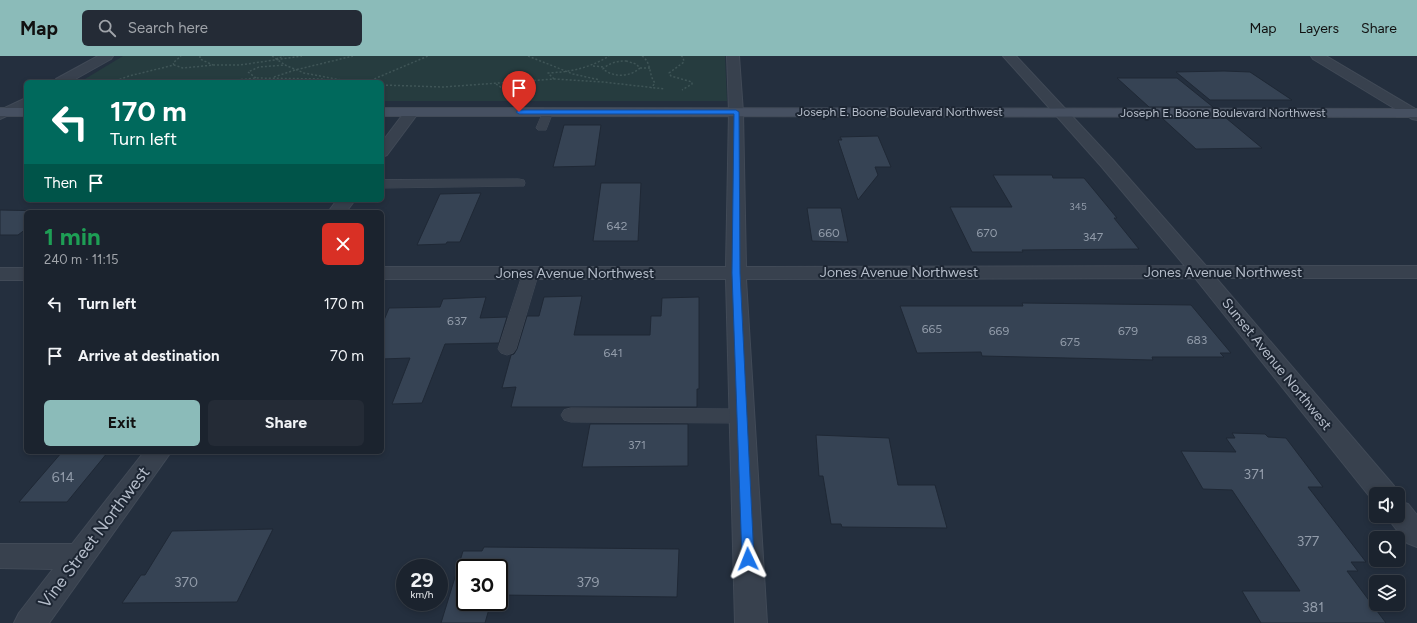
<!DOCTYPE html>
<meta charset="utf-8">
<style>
body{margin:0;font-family:Figtree,sans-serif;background:#242b36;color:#f1f3f6;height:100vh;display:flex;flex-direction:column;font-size:15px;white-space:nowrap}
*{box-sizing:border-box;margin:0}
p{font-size:13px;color:#a0a4aa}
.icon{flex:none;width:22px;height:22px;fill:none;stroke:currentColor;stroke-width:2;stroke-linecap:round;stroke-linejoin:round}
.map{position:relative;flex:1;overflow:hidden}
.drawer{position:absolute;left:24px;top:154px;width:360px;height:244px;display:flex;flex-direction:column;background:#1b232e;border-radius:6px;box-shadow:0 2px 6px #0003,0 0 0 1px #39404a}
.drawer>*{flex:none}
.banner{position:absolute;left:24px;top:24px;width:360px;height:122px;border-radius:6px;box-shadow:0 2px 6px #0003,0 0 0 1px #39404a;background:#00695c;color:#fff;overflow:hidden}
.tools{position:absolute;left:1369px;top:431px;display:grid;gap:8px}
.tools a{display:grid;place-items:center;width:36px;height:36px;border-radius:6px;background:#1b232e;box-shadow:0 2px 6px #0003,0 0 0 1px #39404a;font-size:20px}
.speed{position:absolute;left:396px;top:503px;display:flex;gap:8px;font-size:20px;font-weight:700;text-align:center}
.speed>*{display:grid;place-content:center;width:52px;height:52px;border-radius:50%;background:#1b232e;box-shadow:0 2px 6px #0003,0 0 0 1px #39404a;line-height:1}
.speed small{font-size:10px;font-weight:400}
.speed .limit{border:2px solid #111;border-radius:6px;background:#fff;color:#111}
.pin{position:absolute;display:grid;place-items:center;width:34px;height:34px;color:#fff;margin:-41px -17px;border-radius:50% 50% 50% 0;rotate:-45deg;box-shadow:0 0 4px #0007}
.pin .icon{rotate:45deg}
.me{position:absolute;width:44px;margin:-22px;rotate:358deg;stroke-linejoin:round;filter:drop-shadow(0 0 3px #0008)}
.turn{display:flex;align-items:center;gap:14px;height:84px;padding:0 20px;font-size:18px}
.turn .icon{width:52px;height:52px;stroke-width:2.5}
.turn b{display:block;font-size:28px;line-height:34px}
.then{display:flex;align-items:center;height:38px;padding:0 20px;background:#0003;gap:8px;font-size:15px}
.round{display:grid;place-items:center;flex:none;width:42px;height:42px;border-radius:6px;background:#242b36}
.overview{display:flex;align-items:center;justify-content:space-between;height:68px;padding:0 20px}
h1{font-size:24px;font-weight:700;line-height:30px;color:#1e9e55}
.cta{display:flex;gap:8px;margin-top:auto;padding:8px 20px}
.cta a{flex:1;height:46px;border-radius:6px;background:#8bbbb9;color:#111;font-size:16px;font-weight:700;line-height:46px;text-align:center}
.cta a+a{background:#242b36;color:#f1f3f6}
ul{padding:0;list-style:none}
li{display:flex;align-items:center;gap:12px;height:52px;padding:0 20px}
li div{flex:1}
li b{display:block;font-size:15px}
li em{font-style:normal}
header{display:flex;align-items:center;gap:24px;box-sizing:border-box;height:56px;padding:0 20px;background:#8bbbb9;color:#111}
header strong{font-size:19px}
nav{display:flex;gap:22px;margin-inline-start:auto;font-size:14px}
.search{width:280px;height:36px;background:#242b36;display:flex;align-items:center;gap:10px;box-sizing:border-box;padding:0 14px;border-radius:6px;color:#a0a4aa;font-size:15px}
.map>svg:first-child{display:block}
.green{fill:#263c3f}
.building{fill:#364354;stroke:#1f2835}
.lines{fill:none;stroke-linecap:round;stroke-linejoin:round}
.service-casing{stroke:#414a57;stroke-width:1}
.minor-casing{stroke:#414a57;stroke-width:2}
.secondary-casing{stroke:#414a57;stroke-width:2}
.path{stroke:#3f5557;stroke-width:1.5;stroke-dasharray:2 2;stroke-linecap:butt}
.service{fill:#38414e;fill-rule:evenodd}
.minor{fill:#38414e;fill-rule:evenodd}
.secondary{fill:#465061;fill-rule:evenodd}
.path-bridge{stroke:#3f5557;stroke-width:1.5;stroke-dasharray:2 2;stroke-linecap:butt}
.route{fill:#1a73e8;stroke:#114b97}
.labels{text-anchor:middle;stroke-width:4;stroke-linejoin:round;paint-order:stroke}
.far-number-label{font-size:10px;fill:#929caa}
.far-street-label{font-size:12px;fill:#b4bcc9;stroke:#1d2633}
.number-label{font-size:12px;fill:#929caa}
.street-label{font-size:14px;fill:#b4bcc9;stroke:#1d2633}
.near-number-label{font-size:14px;fill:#929caa}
.near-street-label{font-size:17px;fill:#b4bcc9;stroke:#1d2633}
</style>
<header>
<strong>Map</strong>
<div class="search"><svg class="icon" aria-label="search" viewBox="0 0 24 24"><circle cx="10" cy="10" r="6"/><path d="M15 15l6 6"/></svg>Search here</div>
<nav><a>Map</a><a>Layers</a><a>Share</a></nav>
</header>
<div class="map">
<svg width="1417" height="567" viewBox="0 0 1417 567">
<rect width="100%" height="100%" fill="#242f3e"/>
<path class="green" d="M123,0h602l2,45h-345v-19h-302z"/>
<path class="building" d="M1224,15l26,1 42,28h-82l-34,-28z
M1117,22h60l36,29h-64z
M1162,62h64l36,30 -66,1z
M564,69h37l-6,41 -42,1z
M878,80l13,31h-16l3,8 -20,25 -20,-60h4l-2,-3z
M993,119h59l1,3h31l33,40h-3l25,31 -117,1 1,2h-51l-22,-45h62z
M601,127h40l-3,58h-45z
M481,137l-21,49h-13l-1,2 -29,1 23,-51z
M807,152h34l7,34 -36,-1z
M0,154l49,1 -23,1v17l-8,6h-18z
M582,240l-8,39h76l1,-19h10l1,-18 37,-1v92h-2v18h-186l5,-20 -14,1 9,-33 3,-1 3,-5 10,-33h12l5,-19z
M486,241l-6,21 27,-1 -8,26 -54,1 -23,59 -30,1 18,-46 -28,1v-34l7,-17 51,-1 3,-8z
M1022,247l169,2 40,48h-11l4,4h-72l1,3 -171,-4 -1,-4 -64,1 -17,-47h123z
M590,368h98v42l-106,1z
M1232,377l33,1 3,3 18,1 37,49h-15l58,75h-15l7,9h-11l39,52h-125l-19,-32h58l-68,-101 -29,-1 -22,-38 55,1 -10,-14h9z
M816,379l73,3 9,47h37l12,43 -105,-1 -1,-3h-10l-8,-48h-4z
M62,396h46l-41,50h-48z
M273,473l-36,73 -115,1 19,-28h4l27,-44z
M484,491l195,2 -2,48 -178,-2v-27h-34v34h26l-6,21h-44l22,-72h19z"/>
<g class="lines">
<g class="service-casing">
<path id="service" d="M548,53l5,3 -7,18h-8l-2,-2 7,-16z
M519,123l5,1 1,3 -1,3 -142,2v-8z
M531,211l5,2 3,3 -23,77 -3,4 -6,2 -6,-2 -3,-4 25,-77 3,-3z
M571,352l171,1 7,2 3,5 -3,5 -7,2 -171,-1 -7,-2 -3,-5 3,-5z"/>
</g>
<g class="minor-casing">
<path id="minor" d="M98,0h15l-2,3 -41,23h-16l2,-3z
M727,0h12l4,56 3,155 439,-1 -84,-100 -98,-110h13l96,103 94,107h211v12h-201l178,208 4,8h-22v8h-2l-179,-224 -449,1 21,344h-32l-9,-344h-344v-12h344l3,-155z
M1311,0h15l91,54v10l-5,-1 -99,-60z
M26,42v9l-26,12v-9z
M412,52l5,1 2,3 -32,43 -5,2v-15l25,-33z
M337,144h18l-9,12h-18z
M0,212h26v12h-26z
M144,396h27l-122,171h-35l5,-10 34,-44 -53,-1v-24h72z
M1398,445l10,3 9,11v32l-10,-4 -21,-27h12z"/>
</g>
<g class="secondary-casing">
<path id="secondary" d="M0,52h26v8h-26z
M382,52l1035,1v8l-1035,-1z"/>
</g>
<path class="path" d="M200,0v3l13,6
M528,0l45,18 27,6
M642,0c10,7 6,18 13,27l-4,5
M681,0l2,1 1,5 -15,11 2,3 21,6v2l-10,6
M276,3l8,-3
M626,5l10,3 4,4c-10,9 -26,10 -37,1 6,-6 14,-8 23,-8z
M174,9l-1,-2 8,-7
M593,10l11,1
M640,12h10
M274,21l21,-7 58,-14
M256,22l-8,-6 11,-5 26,-2 19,8 48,9
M554,23l-6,-6c22,-1 42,-5 61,-17
M112,26l17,-6 45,-11 9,3 31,-3h26l62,-9
M217,26l39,-4 69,1
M367,26l61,-26
M496,28l9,6
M382,29l61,2 111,-8 49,3 62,7"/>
<use href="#service" class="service"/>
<use href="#minor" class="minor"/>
<use href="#secondary" class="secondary"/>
<path class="path-bridge" d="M272,0l13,9"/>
</g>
<path class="route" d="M736,54l3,2 1,161 14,286 -2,4 -4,1 -4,-1 -2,-4 -10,-286 2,-159h-215l-3,-2 3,-2z"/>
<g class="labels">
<g class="far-number-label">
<text x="1078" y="154">345</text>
</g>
<g class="far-street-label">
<text x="900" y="60">Joseph E. Boone Boulevard Northwest</text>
<text x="1223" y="61">Joseph E. Boone Boulevard Northwest</text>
</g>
<g class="number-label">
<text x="617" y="174">642</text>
<text x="829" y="181">660</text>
<text x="987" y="181">670</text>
<text x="1093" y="185">347</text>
<text x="457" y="269">637</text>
<text x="932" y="277">665</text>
<text x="999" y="279">669</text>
<text x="1128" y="279">679</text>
<text x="1197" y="288">683</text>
<text x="1070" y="290">675</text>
<text x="613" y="301">641</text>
<text x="637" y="393">371</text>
</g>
<g class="street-label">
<text x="899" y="221">Jones Avenue Northwest</text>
<text x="1223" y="221">Jones Avenue Northwest</text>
<text x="575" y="222">Jones Avenue Northwest</text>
<text transform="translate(1277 308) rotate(51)" y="5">Sunset Avenue Northwest</text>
</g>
<g class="near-number-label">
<text x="1254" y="423">371</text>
<text x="63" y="426">614</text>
<text x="1308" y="490">377</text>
<text x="186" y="531">370</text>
<text x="588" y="531">379</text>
<text x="1313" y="556">381</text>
</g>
<g class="near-street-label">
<text transform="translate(94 481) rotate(-53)" y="6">Vine Street Northwest</text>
</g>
</g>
</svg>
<div class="tools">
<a><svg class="icon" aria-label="sound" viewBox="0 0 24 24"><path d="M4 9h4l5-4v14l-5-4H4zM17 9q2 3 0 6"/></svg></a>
<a><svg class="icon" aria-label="search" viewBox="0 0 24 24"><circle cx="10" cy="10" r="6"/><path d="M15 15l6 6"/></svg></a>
<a><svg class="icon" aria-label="layers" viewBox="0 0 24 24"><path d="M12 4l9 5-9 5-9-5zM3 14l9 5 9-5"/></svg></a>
</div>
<div class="speed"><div>29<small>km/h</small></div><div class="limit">30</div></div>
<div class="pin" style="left:519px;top:56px;background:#d93025"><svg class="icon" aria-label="arrive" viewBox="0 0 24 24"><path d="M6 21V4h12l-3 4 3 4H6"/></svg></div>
<svg class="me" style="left:748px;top:503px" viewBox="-20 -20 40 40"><path d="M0-17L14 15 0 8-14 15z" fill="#1a73e8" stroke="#fff" stroke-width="4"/></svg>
<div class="banner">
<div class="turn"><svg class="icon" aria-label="left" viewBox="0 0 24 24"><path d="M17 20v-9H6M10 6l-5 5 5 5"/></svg><div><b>170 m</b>Turn left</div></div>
<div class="then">Then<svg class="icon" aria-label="arrive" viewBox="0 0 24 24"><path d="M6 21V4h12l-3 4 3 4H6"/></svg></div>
</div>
<section class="drawer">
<div class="overview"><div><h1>1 min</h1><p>240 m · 11:15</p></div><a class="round" style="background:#d93025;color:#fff"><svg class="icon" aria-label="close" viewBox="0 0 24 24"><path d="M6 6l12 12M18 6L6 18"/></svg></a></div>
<ul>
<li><svg class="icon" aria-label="left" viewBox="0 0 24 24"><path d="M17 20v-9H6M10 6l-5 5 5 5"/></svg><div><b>Turn left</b></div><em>170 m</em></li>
<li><svg class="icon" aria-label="arrive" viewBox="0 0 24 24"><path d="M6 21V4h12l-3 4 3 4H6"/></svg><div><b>Arrive at destination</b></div><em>70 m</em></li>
</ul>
<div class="cta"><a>Exit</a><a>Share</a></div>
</section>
</div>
